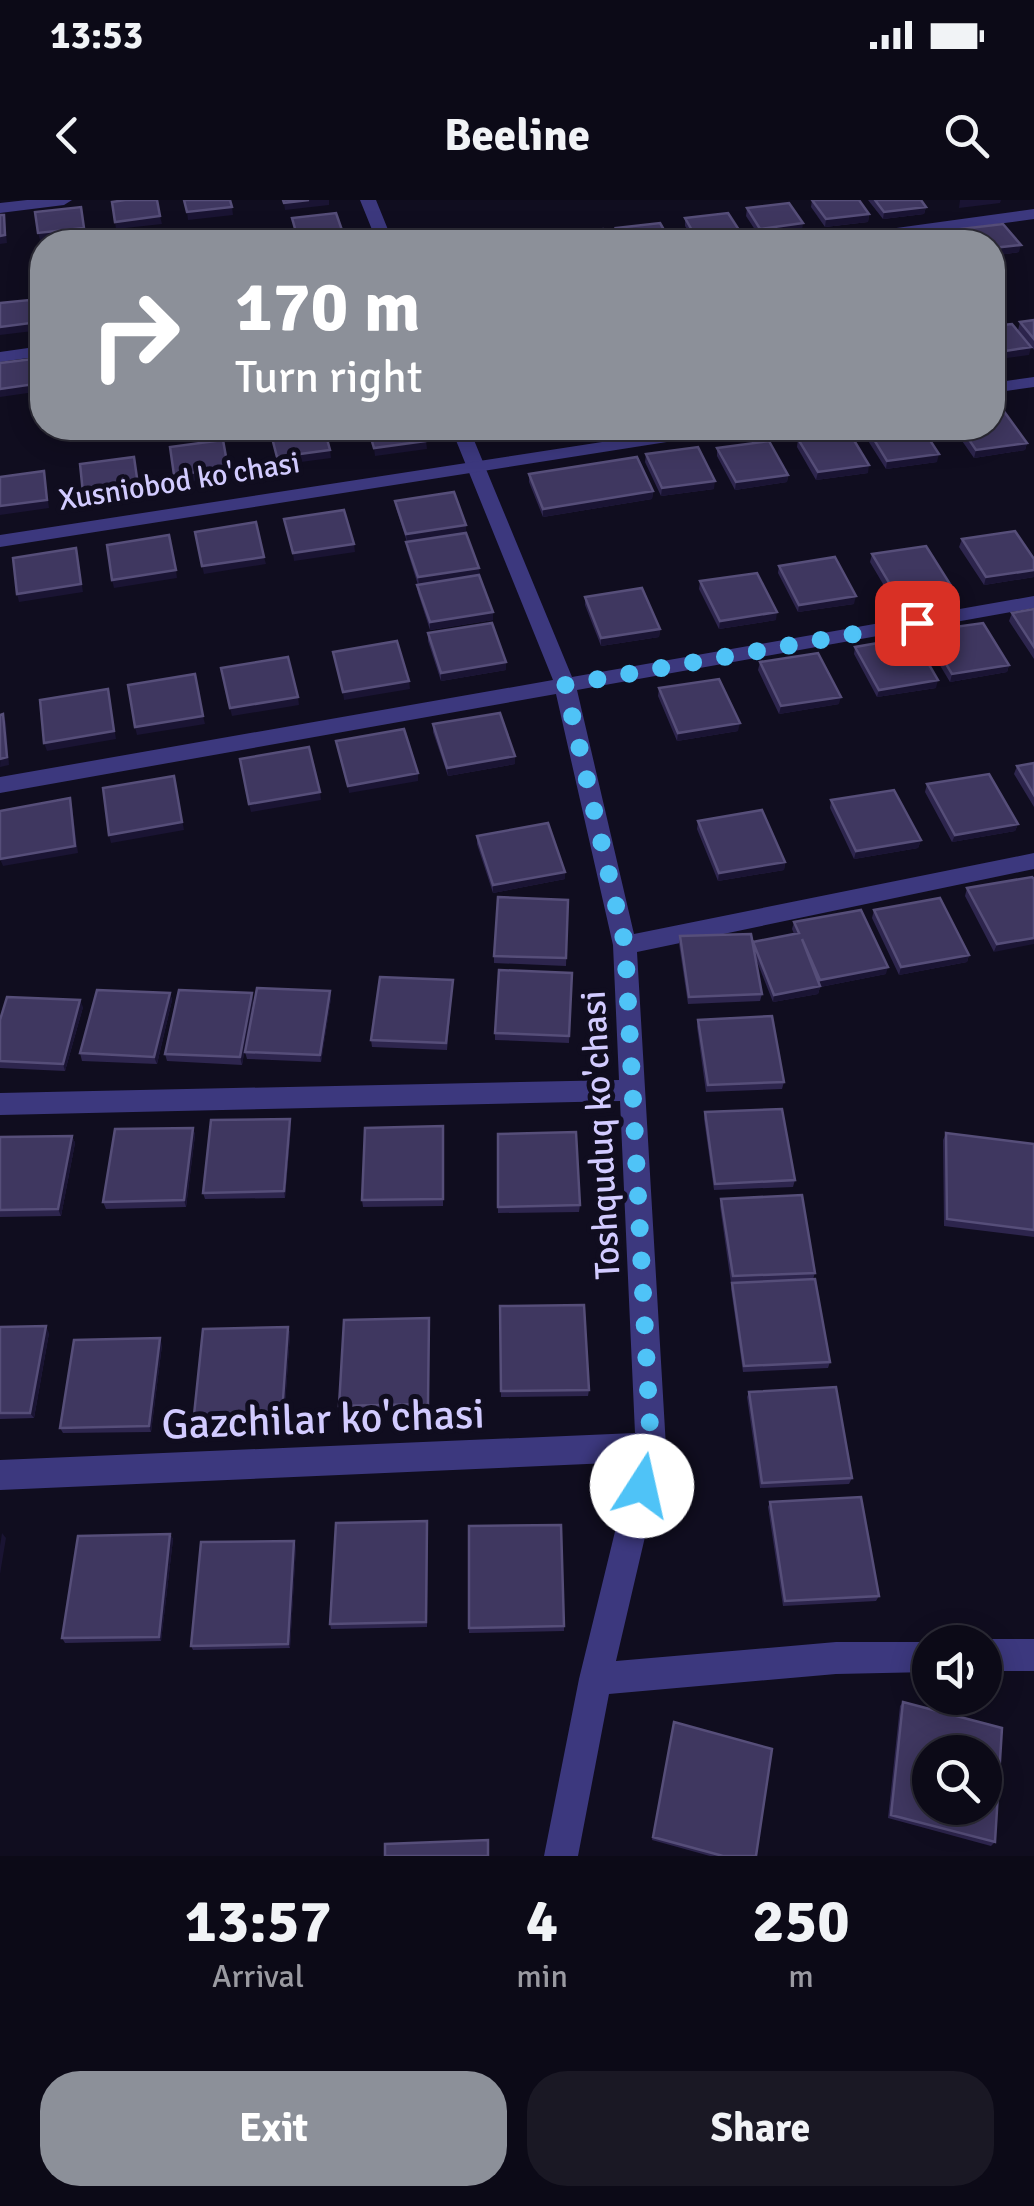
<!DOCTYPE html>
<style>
body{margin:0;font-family:Signika,sans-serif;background:#1a1824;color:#f1f3f6;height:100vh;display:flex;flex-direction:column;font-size:38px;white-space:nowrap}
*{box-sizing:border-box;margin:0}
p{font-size:32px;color:#9a9aa1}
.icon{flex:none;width:55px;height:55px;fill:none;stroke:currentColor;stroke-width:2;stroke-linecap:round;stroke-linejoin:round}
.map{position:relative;height:1656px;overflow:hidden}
.details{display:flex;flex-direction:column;background:#0c0a17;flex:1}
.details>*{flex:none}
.top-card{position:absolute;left:30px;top:30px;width:975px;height:210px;border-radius:40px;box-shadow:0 5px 25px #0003,0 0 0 2px #2c2b36;background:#8c9099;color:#fff;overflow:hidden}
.controls{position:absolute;left:912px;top:1425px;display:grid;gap:20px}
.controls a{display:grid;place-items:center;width:90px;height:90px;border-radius:50%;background:#0c0a17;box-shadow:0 5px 25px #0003,0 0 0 2px #2c2b36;font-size:50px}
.pin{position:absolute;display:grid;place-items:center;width:85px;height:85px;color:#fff;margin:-42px;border-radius:20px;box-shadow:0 5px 15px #0006}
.me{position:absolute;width:110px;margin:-55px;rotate:10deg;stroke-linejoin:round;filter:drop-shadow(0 0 8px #0008)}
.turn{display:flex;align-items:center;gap:35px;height:210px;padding:0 40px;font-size:45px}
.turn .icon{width:130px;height:130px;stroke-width:2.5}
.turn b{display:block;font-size:70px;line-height:85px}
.eta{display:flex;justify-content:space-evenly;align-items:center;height:170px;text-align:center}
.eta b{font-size:60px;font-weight:800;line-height:70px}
.primary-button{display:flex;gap:20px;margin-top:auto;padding:20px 40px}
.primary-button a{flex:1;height:115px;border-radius:40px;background:#8c9099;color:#fff;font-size:40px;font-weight:800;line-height:115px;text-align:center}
.primary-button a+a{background:#1a1824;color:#f1f3f6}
.status{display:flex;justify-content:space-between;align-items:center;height:70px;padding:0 50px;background:#0c0a17;direction:ltr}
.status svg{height:28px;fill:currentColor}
header{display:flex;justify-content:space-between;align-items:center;height:130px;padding:0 40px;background:#0c0a17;font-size:45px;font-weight:800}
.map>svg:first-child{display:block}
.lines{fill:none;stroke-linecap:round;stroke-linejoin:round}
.minor{fill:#3c387e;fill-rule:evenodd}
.tertiary{fill:#3c387e;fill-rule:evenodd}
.wall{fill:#2d254d}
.shaded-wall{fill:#1a1433}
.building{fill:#3f3760;stroke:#564e79;stroke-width:2.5;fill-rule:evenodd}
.route{stroke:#4fc3f7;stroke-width:18;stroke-dasharray:0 32.4}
.labels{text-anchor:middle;stroke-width:10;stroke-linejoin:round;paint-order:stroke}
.far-street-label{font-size:30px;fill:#d2cbff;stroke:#100d1f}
.street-label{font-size:35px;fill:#d2cbff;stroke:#100d1f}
.near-street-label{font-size:42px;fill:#d2cbff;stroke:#100d1f}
</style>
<div class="status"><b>13:53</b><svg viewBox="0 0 49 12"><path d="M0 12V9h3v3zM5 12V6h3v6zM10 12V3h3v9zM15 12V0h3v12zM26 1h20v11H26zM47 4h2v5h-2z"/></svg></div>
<header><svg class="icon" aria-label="back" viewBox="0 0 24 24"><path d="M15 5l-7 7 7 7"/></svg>Beeline<svg class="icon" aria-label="search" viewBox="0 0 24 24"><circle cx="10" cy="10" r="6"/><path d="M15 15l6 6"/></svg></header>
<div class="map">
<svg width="1034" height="1656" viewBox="0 0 1034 1656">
<rect width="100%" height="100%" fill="#100d1f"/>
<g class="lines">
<path class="minor" d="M27,0h45l-8,5 -64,8v-10z
M360,0h16l17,42h-16z
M1034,9v10l-173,23h-38l8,-5z
M42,146v10l-42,6v-10z
M451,228h18l103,249 462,-81v12l-457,82 57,244 400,-81v16l-397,83 29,495 -50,214 220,-19h101h-7v30l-94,2 -227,20 -31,162h-34l35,-177 53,-217 -632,28v-30l635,-27 -15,-332 -620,14v-22l619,-13 -6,-135 -57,-251 -556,99v-16l553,-97z
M985,1439h49v32h-49v-29h-9z"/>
<path class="tertiary" d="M1034,177v10l-42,6v-10z
M693,228h40l-9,5 -724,114v-12z"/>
</g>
<path class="wall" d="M812,0l57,14 -1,8 -43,5 -14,-20z
M868,0h53l5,7 -2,7 -41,5z
M747,8l55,23 -43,5 -13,-20z
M685,18l56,15 -1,8 -45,1 -10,-16z
M616,28l55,14h-52l-3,-6z
M961,29l58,23 -27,4v-14h-29l-4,-5z
M1034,120v30l-16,-20 2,-8z
M867,228l70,34 -51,7 -21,-33z
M953,228h39l35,15 -2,7 -51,8z
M798,239l70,34 -52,7 -19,-33z
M717,248l71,27 -1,7 -52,8 -18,-34z
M646,254l68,35 -53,7 -16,-34z
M529,274l124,17 -1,8 -109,18 -14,-35z
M395,301l71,24v7l-59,10 -11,-34z
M962,339l72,20v18l-50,8 -25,-38z
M406,342l74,33 13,45 -63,10 -12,-37 -1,-8h1l-11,-35z
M872,354l78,30 -2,8 -55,9 -23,-39z
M779,366l75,38 -56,8 -20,-39z
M700,381l76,39 -57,9 -20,-40z
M585,397l75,32 -1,8 -58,9 -16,-41z
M1034,409v50l-25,-38 3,-8z
M926,431l83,34 -2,7 -57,10 -26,-43z
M428,433l78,29v8l-65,11 -13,-40z
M855,447l81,41 -59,9 -23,-43z
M760,462l79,42 -60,10 -21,-44z
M659,488l79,43 -61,10 -19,-45z
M433,524l82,40 -67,12 -15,-44z
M1034,563v44l-20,-33 3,-8z
M927,584l91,40 -3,7 -63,11 -27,-50z
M831,600l90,40 -3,8 -64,11 -24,-51z
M698,621l87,41 -1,8 -66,11 -21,-52z
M477,636l88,43 -72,14 -16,-49z
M1032,677l-38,75 -29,-56 2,-8z
M568,700l-2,66 -72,-3v-7z
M874,710l95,45 -2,7 -68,13 -27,-57z
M794,722l92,52 -66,13 -2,7 -45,8 -17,-43 6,35 -2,7 -72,3 -9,-60 1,-8 73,7 41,-9 -2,-5z
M572,773l-3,70 -74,-3v-7z
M453,780l-6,70 -75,-3 -1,-7z
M170,793l2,7 -15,64 -75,-3 -2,-8z
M252,793l1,8 -11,64 -75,-4 -2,-7z
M331,798l-10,64 -74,-3 -2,-7z
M83,807l-18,64 -65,-3v-48z
M698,820l86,62 -2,7 -76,3 -9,-65z
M705,912l90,68 -2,7 -79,3 -10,-71z
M291,926l-6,72 -80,1 -2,-6z
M443,926v80l-80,1 -1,-7z
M193,928l2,7 -9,72 -80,2 -3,-7z
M946,933l88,11v93l-90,-11 -1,-86z
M498,934l82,71 -1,7 -81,1z
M72,936l3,7 -14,73 -61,1v-80z
M721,999l94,74 -2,6 -82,4 -11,-77z
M732,1083l98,79 -2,6 -85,4 -12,-83z
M500,1106l89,84 -1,6 -87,1z
M429,1124l-1,86 -88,1 -1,-5z
M0,1127l49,6 -15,85 -34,1z
M288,1127l2,6 -6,87 -88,1 -2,-6z
M162,1145l-11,87 -88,1 -3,-5z
M749,1192l103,86 -3,6 -89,4 -13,-91z
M770,1302l109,94 -3,5 -93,5 -15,-99z
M428,1326l-1,101 -96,2 -1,-5z
M469,1326l95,100v5l-95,2z
M170,1334l3,5 -12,102 -96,2 -3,-5z
M296,1346l-6,102 -97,2 -2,-4z
M903,1502l92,140 -4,4 -103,-28 12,-112z
M674,1522l82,134h-46l-58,-16z"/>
<path class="shaded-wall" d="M309,0h20v5l-44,5 -1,-7z
M960,0h41l-1,3 -41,5z
M81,7l4,28 -45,5 -2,-7z
M232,7l1,8 -45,5 -1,-8z
M926,7l-2,7 -41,5 1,-7z
M869,14l-1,8 -43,5 1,-8z
M4,15l3,28 -7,1v-8z
M160,16l2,8 -46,5 -1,-7z
M803,23l-1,8 -43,5 1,-7z
M343,33l1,8 -46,1v-3z
M741,33l-1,8 -43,1v-3z
M1021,45l-2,7 -27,4v-8z
M29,100l4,31 -33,4v-8z
M1031,147l-2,8 -37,5v-7z
M42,183v8l-42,6v-8z
M426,241l1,8 -52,7 -1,-8z
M1027,243l-2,7 -51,8 2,-8z
M330,250l1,8 -53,7 -1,-8z
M939,254l-2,8 -51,7 1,-8z
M134,257l6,36 -55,8 -2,-8z
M869,265l-1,8 -52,7 2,-8z
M228,268l2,8 -54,7 -2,-8z
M44,271l5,37 -49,7v-9z
M788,275l-1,7 -52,8 1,-8z
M715,281l-1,8 -53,7 1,-8z
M653,291l-1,8 -109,18v-8z
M466,325v7l-59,10 -1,-8z
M354,344l1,8 -61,9 -1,-8z
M76,348l7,44 -64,10 -2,-8z
M264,357l2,7 -62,10 -2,-8z
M479,368l1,7 -61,10 -1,-8z
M176,370l1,8 -63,10 -2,-8z
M1034,370v7l-50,8 2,-8z
M950,384l-2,8 -55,9 2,-8z
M856,396l-2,8 -56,8 1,-7z
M493,412v8l-63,10v-8z
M777,412l-1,8 -57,9 1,-8z
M660,429l-1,8 -58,9v-8z
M506,462v8l-65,11v-8z
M1009,465l-2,7 -57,10 2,-8z
M938,480l-2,8 -59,9 2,-7z
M409,481l1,8 -66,11 -1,-8z
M108,489l8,50 -69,12 -3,-8z
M298,497l1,8 -67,11 -2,-8z
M841,497l-2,7 -60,10 2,-8z
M3,514l3,8 3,43 -9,2z
M203,516l2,8 -68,11 -2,-8z
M740,523l-2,8 -61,10 1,-8z
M515,556v8l-67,12 -1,-8z
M418,573v8l-69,12 -1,-7z
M174,576l10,54 -73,13 -2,-8z
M320,592l1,8 -70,12 -2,-8z
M70,598l2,8 6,47 -75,13 -3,-7z
M1018,624l-3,7 -63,11 3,-7z
M921,640l-3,8 -64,11 2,-8z
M785,662l-1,8 -66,11 1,-8z
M565,672v7l-72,14v-8z
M1034,738v6l-40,8 3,-8z
M969,755l-2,7 -68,13 2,-8z
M888,767l-2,7 -66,13 -2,7 -45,8 1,-7 44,-8 2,-7z
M330,791l1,7 -10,64 -1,-7z
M170,793l2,7 -15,64 -3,-7z
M252,793l1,8 -11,64 -2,-8z
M80,800l3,7 -18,64 -2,-7z
M290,919l1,7 -6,72 -1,-7z
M193,928l2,7 -9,72 -2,-7z
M72,936l3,7 -14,73 -3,-7z
M46,1126l3,7 -15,85 -4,-5z
M288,1127l2,6 -6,87 -2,-6z
M160,1138l2,7 -11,87 -2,-6z
M2,1333l4,5 -6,36v-28z
M170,1334l3,5 -12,102 -2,-4z
M294,1341l2,5 -6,102 -2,-4z"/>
<path class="building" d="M125,0h32l3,16 -45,6 -3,-20z
M184,0h46l2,7 -45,5z
M283,0h26l-25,3z
M812,0h47l10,14 -43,5z
M875,0h46l5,7 -42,5z
M789,3l14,20 -43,6 -13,-21z
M81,7l3,21 -46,5 -3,-21z
M336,13l7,20 -45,6 -6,-21z
M728,13l13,20 -44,6 -12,-21z
M0,15h4l1,20 -5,1z
M660,23l11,19h-47l-8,-14z
M1003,24l18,21 -29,3v-6h-21l-10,-13z
M603,29l7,13h-47l-4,-7z
M942,34l7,8h-47l-3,-3z
M551,36l3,6h-48z
M29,100l2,23 -31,4v-24z
M1034,120v19l-14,-17z
M1012,124l19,23 -39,6v-27z
M41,158l1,25 -42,6v-26z
M1003,210l24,33 -51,7 -15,-22h31v-16z
M286,228h38l6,22 -53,7 -7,-27z
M368,228h54l4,13 -52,7z
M867,228h55l17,26 -52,7z
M849,232l20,33 -51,7 -20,-33z
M223,240l5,28 -54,7 -4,-28z
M769,241l19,34 -52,7 -19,-34z
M698,247l17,34 -53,7 -16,-34z
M134,257l4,28 -55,8 -3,-29z
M637,257l16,34 -110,18 -14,-35z
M44,271l3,29 -47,6v-29z
M454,292l12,33 -60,9 -11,-33z
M344,310l10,34 -61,9 -9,-34z
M256,322l8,35 -62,9 -7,-34z
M1015,331l19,28v11l-48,7 -24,-38z
M466,333l13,35 -61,9 -12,-35z
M169,335l7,35 -64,10 -5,-35z
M926,346l24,38 -55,9 -23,-39z
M76,348l5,36 -64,10 -4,-36z
M835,357l21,39 -57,9 -20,-39z
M757,373l20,39 -57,9 -20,-40z
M479,375l14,37 -63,10 -13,-37z
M642,388l18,41 -59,9 -16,-41z
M1034,409v38l-22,-34z
M492,423l14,39 -65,11 -13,-40z
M983,423l26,42 -57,9 -26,-43z
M913,437l25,43 -59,10 -24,-43z
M397,441l12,40 -66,11 -10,-40z
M818,453l23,44 -60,9 -21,-44z
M288,457l10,40 -68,11 -9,-40z
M195,474l8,42 -68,11 -7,-42z
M719,479l21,44 -62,10 -19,-45z
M108,489l6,42 -70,12 -4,-43z
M500,513l15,43 -68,12 -14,-44z
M3,514l4,43 -7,2v-44z
M404,529l14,44 -70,13 -12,-45z
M309,547l11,45 -71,12 -9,-45z
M1034,563v32l-17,-29z
M989,574l29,50 -63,11 -28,-51z
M174,576l8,46 -73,13 -6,-47z
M894,590l27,50 -65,11 -25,-51z
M70,598l5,48 -75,13v-48z
M762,610l23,52 -66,11 -21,-52z
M548,623l17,49 -72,13 -16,-49z
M1032,677l2,2v59l-37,6 -30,-56z
M498,697l70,3 -2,58 -72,-2z
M940,698l29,57 -68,12 -27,-57z
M861,710l27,57 -68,13 -18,-41 18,47 -46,9 -21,-53 46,-9 -5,-11z
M751,734l11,60 -73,3 -9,-61z
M499,770l73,3 -3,63 -74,-3z
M380,777l73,3 -7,63 -75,-3z
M257,788l73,3 -10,64 -75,-3z
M97,790l73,3 -16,64 -74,-4z
M179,790l73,3 -12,64 -75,-3z
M7,797l73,3 -17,64 -63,-3v-41z
M772,816l12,66 -76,3 -10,-65z
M782,909l13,71 -80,4 -10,-72z
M290,919l-6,72 -81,2 8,-73z
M443,926v73l-81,1 3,-72z
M193,928l-9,72 -81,2 12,-73z
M576,932l4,73 -82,2v-73z
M946,933l88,11v86l-87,-11z
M72,936l-14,73 -58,1v-73z
M802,995l13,78 -82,3 -12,-77z
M815,1079l15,83 -86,4 -12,-83z
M584,1105l5,85 -88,1 -1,-85z
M429,1118l-1,86 -89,2 5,-86z
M46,1126l-16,87h-30v-86z
M288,1127l-6,87 -88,1 9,-86z
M160,1138l-11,88 -89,2 14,-88z
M836,1187l16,91 -90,5 -13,-91z
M861,1297l18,99 -94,5 -15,-99z
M427,1321l-1,101 -96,2 6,-101z
M561,1325l3,101 -95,2v-102z
M170,1334l-11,103 -97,1 16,-102z
M294,1341l-6,103 -97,2 10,-104z
M903,1502l99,26 -7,114 -104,-27zM930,1552h55v56h-55z
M674,1522l98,27 -16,107h-33l-70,-19z
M488,1640v16h-103v-12z"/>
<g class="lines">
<path class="route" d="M642,1286l9,-39 -26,-503 -60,-259 352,-62"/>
</g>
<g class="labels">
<g class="far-street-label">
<text transform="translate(179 281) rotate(-9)" y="10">Xusniobod ko'chasi</text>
</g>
<g class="street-label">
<text transform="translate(600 935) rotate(-93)" y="12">Toshquduq ko'chasi</text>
</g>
<g class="near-street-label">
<text transform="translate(323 1218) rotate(-2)" y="15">Gazchilar ko'chasi</text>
</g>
</g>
</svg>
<div class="controls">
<a><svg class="icon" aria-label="sound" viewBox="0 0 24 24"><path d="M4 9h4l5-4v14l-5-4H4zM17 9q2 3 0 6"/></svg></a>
<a><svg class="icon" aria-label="search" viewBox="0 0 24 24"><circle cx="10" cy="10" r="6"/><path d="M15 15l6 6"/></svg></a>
</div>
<div class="pin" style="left:917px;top:423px;background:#d93025"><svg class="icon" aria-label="arrive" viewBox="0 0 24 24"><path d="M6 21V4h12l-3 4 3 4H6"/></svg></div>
<svg class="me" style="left:642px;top:1286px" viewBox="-20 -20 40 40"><circle r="19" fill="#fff"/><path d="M0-13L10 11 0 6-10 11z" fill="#4fc3f7"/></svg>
<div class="top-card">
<div class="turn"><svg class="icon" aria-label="right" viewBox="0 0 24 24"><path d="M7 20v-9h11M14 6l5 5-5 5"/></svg><div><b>170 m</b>Turn right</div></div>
</div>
</div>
<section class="details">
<div class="eta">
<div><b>13:57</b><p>Arrival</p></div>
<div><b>4</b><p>min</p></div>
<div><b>250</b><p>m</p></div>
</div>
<div class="primary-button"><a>Exit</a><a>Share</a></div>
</section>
